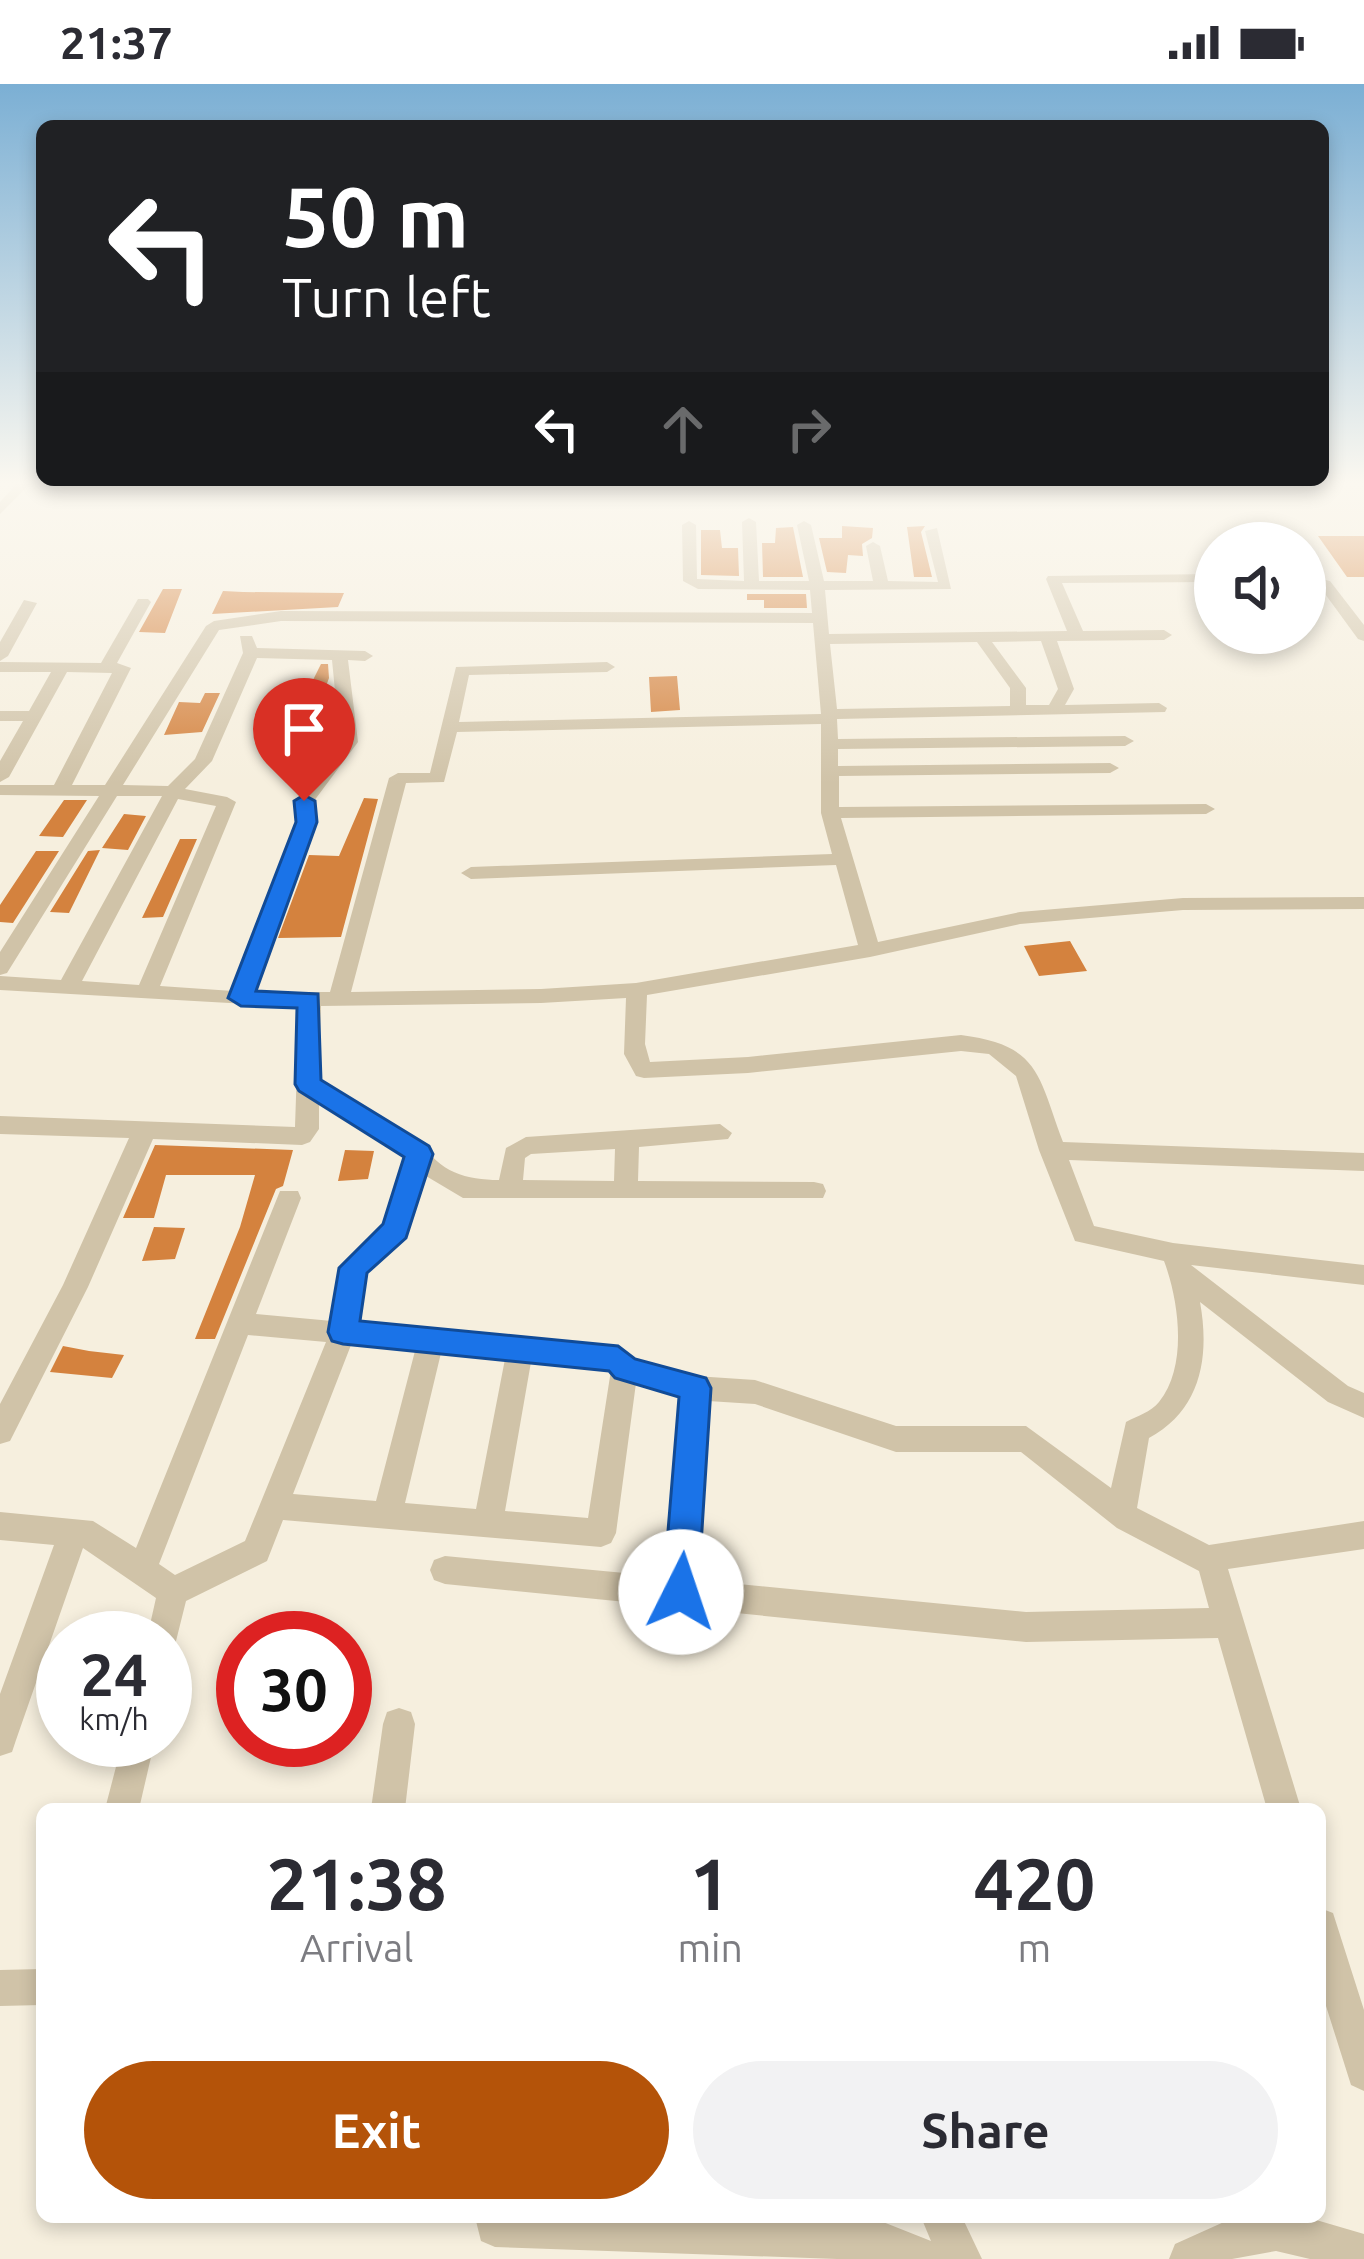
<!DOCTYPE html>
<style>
body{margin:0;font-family:Ubuntu,sans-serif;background:#f2f2f3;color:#2b2b33;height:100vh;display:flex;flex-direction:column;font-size:45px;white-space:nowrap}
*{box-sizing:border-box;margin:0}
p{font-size:39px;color:#7c7c81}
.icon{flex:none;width:66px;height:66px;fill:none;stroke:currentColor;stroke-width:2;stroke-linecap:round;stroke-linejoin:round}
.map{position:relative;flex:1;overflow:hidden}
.panel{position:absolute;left:36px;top:1719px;width:1290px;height:420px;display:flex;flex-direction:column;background:#fff;border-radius:18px;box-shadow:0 6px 18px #0003}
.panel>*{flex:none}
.banner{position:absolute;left:36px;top:36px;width:1293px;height:366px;border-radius:18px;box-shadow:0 6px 18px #0003;background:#202124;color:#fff;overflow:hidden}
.buttons{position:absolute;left:1194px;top:438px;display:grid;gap:24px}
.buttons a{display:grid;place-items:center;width:132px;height:132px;border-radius:50%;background:#fff;box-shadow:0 6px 18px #0003;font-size:60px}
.speed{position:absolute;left:36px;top:1527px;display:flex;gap:24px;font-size:60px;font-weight:700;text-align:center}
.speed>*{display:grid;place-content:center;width:156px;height:156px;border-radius:50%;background:#fff;box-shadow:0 6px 18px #0003;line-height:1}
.speed small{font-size:30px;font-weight:400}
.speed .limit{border:18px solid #d22;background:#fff;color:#111}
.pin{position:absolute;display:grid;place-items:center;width:102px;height:102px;color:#fff;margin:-123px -51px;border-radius:50% 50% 50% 0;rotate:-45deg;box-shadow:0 0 12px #0007}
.pin .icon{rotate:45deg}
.me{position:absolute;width:132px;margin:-66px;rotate:4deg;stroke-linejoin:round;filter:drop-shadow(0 0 9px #0008)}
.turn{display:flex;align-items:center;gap:42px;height:252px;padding:0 48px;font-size:54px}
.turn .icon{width:156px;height:156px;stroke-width:2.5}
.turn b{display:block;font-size:84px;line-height:102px}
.lanes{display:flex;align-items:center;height:114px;padding:0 48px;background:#0003;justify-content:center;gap:60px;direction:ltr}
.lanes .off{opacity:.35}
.eta{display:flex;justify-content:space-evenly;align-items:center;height:204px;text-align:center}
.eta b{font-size:72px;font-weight:600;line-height:84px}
.primary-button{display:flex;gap:24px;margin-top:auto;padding:24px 48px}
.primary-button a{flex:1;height:138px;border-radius:72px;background:#b45309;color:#fff;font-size:48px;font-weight:600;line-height:138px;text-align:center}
.primary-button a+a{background:#f2f2f3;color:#2b2b33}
.status{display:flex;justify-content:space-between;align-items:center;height:84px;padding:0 60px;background:#fff;direction:ltr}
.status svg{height:33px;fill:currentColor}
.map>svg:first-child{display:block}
.building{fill:#d4823e}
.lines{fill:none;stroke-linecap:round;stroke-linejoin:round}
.street{fill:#d0c3a8;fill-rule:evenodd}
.route{fill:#1a73e8;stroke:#114b97;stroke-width:3}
</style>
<div class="status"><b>21:37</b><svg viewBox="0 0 49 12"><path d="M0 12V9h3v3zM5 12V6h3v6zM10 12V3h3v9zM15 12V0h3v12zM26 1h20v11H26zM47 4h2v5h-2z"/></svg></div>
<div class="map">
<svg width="1364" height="2175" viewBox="0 0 1364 2175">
<rect width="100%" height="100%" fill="#f6efde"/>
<path class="building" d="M842,442l31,2 -1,10 -10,6 1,12 -15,-1 -2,18 -19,-1 -8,-34h23z
M925,442l-4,6 11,45h-18l-7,-50z
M793,443l10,50h-40l-1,-34h13l1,-15z
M701,446h19l2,18h16l1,28 -38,-1z
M1318,452h46v41h-17z
M163,505h19l-17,44 -26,-1z
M223,507l20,1 101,1 -6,14 -126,7z
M747,510h59l1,14h-43v-8h-17z
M321,580h7l1,14 -16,44 -9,18 -21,-1 15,-30h-7l15,-29h7z
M677,592l3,34 -29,2 -2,-35z
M205,609h15l-18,39 -38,3 15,-33 21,1z
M364,714l14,1 -37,138 -63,1 31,-83 30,1z
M64,716h23l-24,37 -24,-1z
M124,730l22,2 -18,34 -26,-2z
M180,755h17l-34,78 -21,1z
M100,766l-31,63 -19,-1 38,-61z
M36,767h23l-46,72 -13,-1v-17z
M1070,857l17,30 -48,5 -15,-30z
M155,1061l138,5 -10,36 -7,3 -61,150h-20l45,-112 15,-52h-89l-12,43h-31z
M345,1066l29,1 -6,28 -30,2z
M154,1143l31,1 -10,31 -33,2z
M63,1262l26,5 35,4 -12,23 -62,-6z"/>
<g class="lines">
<path class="street" d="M20,396h14l-34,34v-12z
M749,434l7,4 3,59h50l-12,-56 7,-4 7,4 13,56h49l-7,-35 7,-4 7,4 8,35 50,1 -13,-51 12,-3 14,61 -126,1 4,44 238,-3 -21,-52 2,-3 167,-2v8l-153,1 21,48 81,-1 8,5 -8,5 -107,1 17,48 -9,16 94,-2 8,5 -2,4 -328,7 1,20 287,-3 9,5 -9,5 -287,3v17l272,-3 9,5 -9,5 -271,3v31l367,-3 9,5 -9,5 -365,4 37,124 142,-30 163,-14 181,-1v12l-181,1 -163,14 -150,33 -223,38 -2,49 5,18 98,-5 213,-22c79,10 77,40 102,107l301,11v18l-295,-11 25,66 79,17 191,22v20l-173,-20 157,121 16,7v25l-36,-16 -128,-100c10,55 1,108 -51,136l-12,70 72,37 155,-24v28l-136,20 73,240h-34l-49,-171 -192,4 -581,-58 -11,-4 -4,-10 4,-10 11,-4 222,21 14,-181 -45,-13 -20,150 -5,10 -10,4 -318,-27 -16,41 -81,40 -12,48 -9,4v-15h-18l9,-40 -73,-50 -67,192 -4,12 -12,4v-62l54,-149 -54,-5v-28l93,9 43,27 144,-357h18l3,7 -45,116 76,7 8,-53 45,-43 22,-65 -3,-7 -85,-52v28l-9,13 -8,3 -149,-6 -65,148 -78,154 -10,3v-40l63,-119 66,-147 -129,-4v-18l295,11 4,-120 -299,-17v-14l61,4 101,-184h-45l-110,177 -7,2v-23l99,-156 -99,-1v-10h54l58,-112 -45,-1 -58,105 -9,5v-21l23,-40h-23v-10h29l22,-39h-51v-10l101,1 37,-64h10l3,3 -34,61 14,5 -59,117h33l101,-159 8,-5 67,-10 531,2 -2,-23 -112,-1 -15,-8 -1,-56 7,-4 7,4 1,54 47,2 -2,-59zM281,537l532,2 8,91 -362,8 10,-47 138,-3 8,-5 -8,-5 -151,5 -26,106h-32l-9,5 -59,214h-76l62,-170 -2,-21 44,-59 -10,-82 17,1 8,-5 -8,-5 -108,-3 -5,-12h-12l3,17 -48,106 -27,27 -45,-1 96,-155zM1041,557l17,48 -9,16h-23v-17l-34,-46zM977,558l33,46v18l-173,3 -7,-65zM257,574l75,2 8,82 -44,59 2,21 -65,169 -73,-5 76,-184 -9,-5 -42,-8 27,-28zM821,640v89l11,41 -361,13 -10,6 10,6 365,-14 22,80 -222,38 -95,6 -190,3 55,-209 38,-1 13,-50zM178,715l38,7 -77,179 -57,-4zM626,914l-2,56 12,22 8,2 104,-5 213,-22 28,3 27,22 23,74 36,91 89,20c15,40 24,105 -5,141 -8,10 -22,14 -33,20l-15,66 -85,-62h-130l-141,-46 -60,-4 -59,-16 -18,-12 -260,-25 7,-51 40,-35 21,-61 37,22h360l3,-7 -3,-7 -9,-2 -176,-1 1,-34 89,-8 4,-6 -12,-9 -194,13 -20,11 -7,32c-32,0 -61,-8 -77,-38l-103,-62 2,-74 220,-3zM615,1065l-1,32 -91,-1 2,-22 6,-4zM248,1251l78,7 -81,199 -70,34 -16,-11zM351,1261l64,6 -39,150 -83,-7zM441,1269l64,6 -29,150 -71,-6zM531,1278l80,8 -23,148 -83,-7zM708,1317l47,3 141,48h125l96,76 82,43 10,37 -183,4 -329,-32z
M1305,491l25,6 34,44v16l-6,-2 -38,-52 -15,-4z
M24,516l13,3 -29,53 -8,5v-19z
M399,1624l12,4 4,12 -10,85h-34l12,-85 4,-12z
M123,1656h32l-16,69h-34z
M1320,1824l13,5 31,97v81l-13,-6 -31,-98z
M42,1885v36l-42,1v-36z
M475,2133l403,3 53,21 -10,-24h41l20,42h-145l-342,-12 -14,-6z
M1235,2133h71l58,17v25h-54l-34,-8 -44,8h-63l6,-15z"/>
</g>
<linearGradient id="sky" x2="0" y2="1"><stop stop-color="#7bafd4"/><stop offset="0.57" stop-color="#fbf8f0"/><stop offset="1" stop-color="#fbf8f0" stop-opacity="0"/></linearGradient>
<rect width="1364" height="700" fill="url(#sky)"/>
<path class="route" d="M304,711l11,6 2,21 -61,169 62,3 3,86 108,66 4,8 -27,84 -39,35 -7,48 258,25 17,13 71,19 5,10 -13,204 -5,12 -12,5 -13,-5 -5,-12 16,-195 -64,-19 -6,-7 -266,-27 -11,-3 -4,-9 11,-64 44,-44 21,-67 -105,-66 -4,-7 2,-76 -56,-2 -13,-8 68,-176 -2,-21z"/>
</svg>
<div class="buttons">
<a><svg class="icon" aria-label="sound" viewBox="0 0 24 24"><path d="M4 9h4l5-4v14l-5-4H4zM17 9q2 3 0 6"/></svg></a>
</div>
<div class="speed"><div>24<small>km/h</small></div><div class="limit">30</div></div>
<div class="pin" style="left:304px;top:717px;background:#d93025"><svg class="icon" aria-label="arrive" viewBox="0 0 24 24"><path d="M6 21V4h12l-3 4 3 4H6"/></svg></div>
<svg class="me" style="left:681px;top:1508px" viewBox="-20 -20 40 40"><circle r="19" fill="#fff"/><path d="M0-13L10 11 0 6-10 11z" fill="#1a73e8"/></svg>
<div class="banner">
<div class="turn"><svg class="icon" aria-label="left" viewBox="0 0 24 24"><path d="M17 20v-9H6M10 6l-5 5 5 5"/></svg><div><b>50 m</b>Turn left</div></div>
<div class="lanes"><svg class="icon" aria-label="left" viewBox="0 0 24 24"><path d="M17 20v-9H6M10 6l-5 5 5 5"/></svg><svg class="icon off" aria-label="ahead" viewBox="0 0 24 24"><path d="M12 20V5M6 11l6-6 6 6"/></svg><svg class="icon off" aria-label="right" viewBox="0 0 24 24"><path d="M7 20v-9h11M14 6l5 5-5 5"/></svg></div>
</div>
<section class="panel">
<div class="eta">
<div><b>21:38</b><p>Arrival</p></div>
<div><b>1</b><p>min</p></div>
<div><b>420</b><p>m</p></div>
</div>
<div class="primary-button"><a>Exit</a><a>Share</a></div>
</section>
</div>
